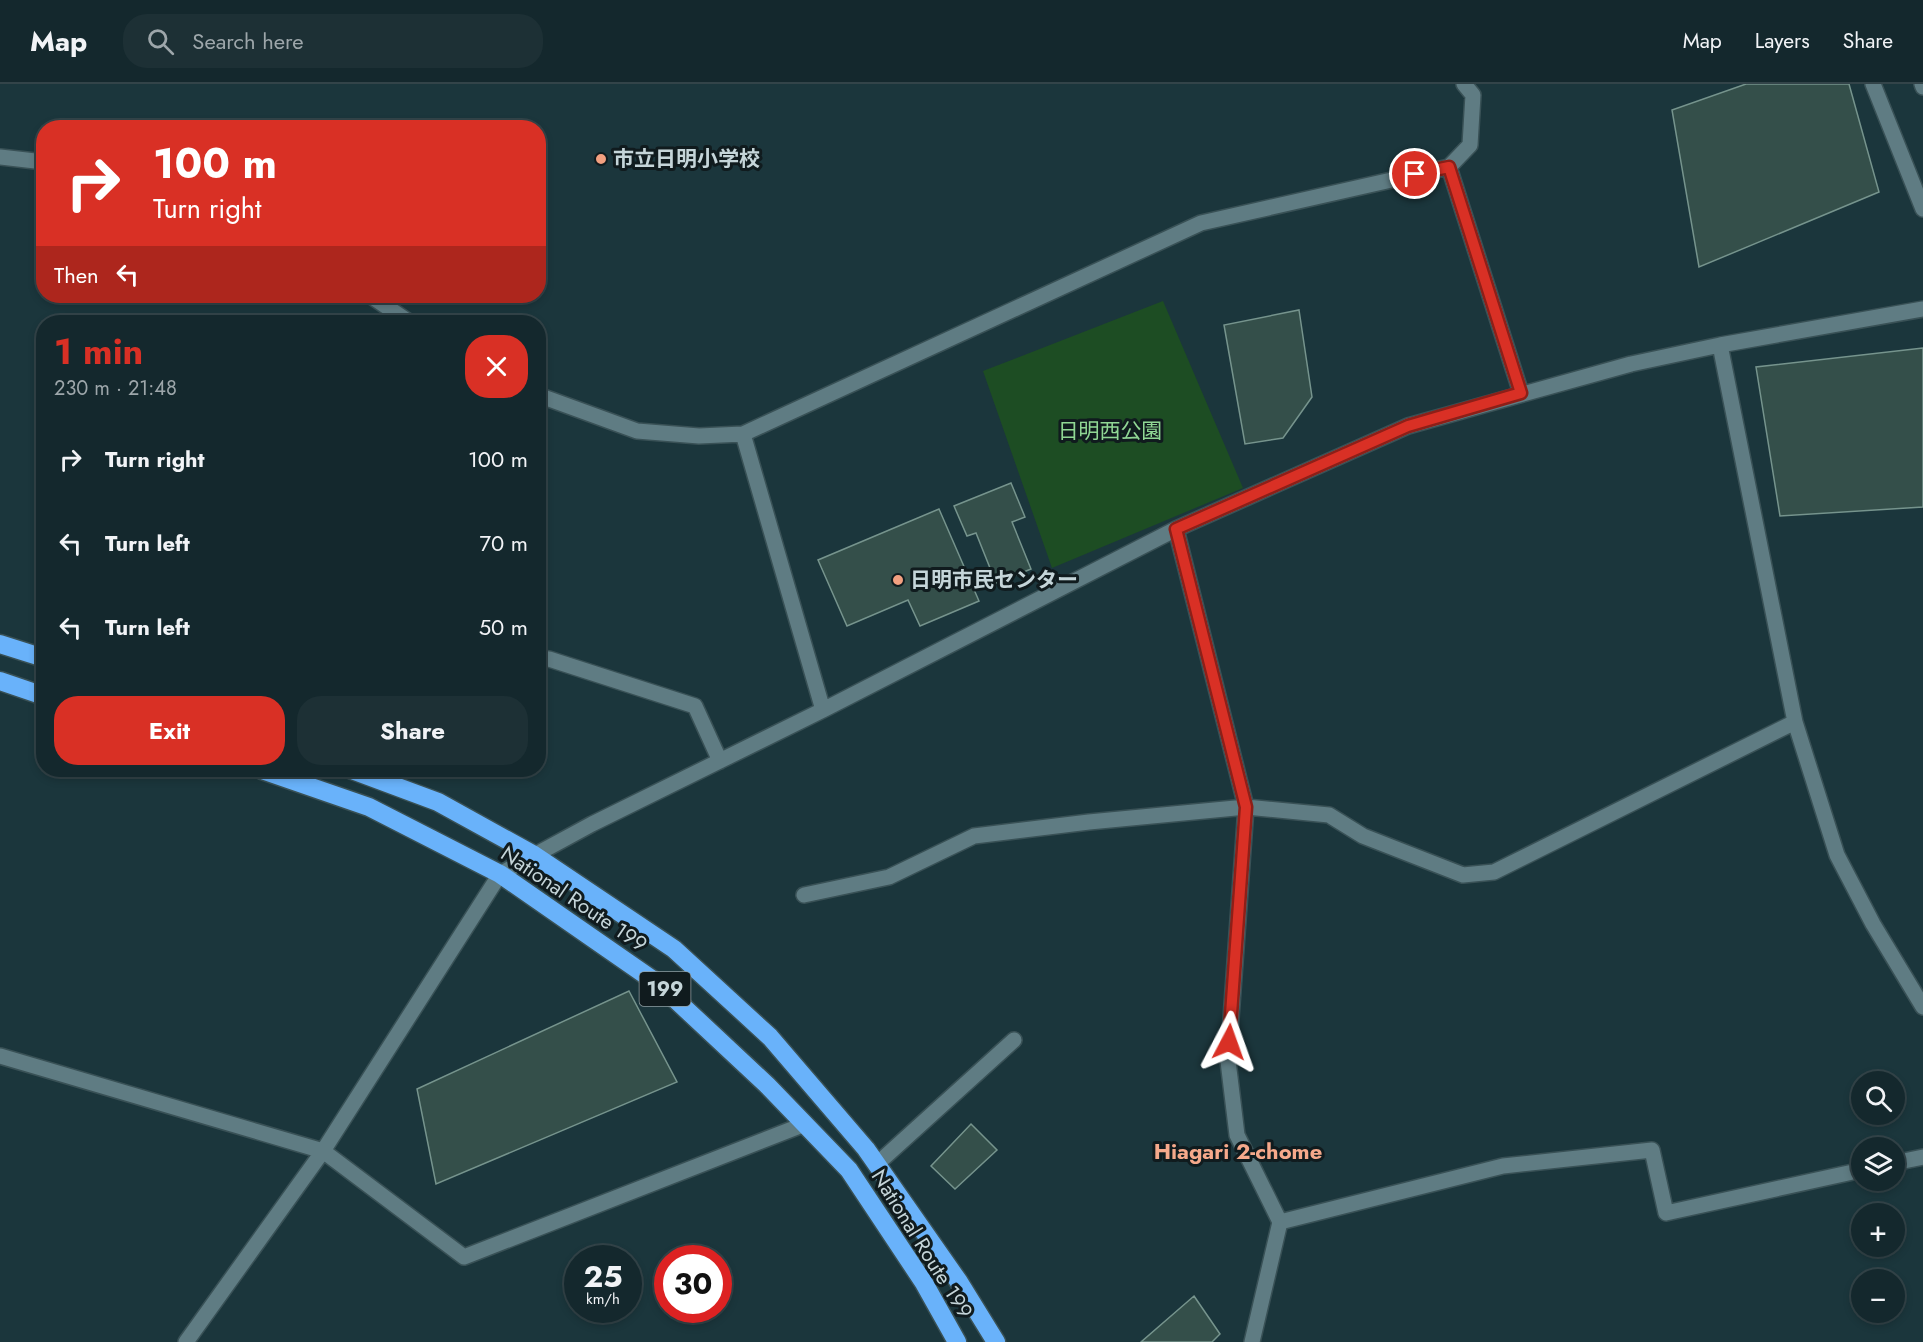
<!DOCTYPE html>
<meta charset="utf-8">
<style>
body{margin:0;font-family:Jost,"Noto Sans JP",sans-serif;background:#1d3035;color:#f1f3f6;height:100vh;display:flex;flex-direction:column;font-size:22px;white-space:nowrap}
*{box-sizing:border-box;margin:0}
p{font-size:20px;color:#9da6aa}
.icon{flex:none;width:33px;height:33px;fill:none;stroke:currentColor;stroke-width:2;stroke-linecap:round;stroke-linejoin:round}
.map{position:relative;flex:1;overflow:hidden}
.details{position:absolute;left:36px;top:231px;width:510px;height:462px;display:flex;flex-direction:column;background:#14282d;border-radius:24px;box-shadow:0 3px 9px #0003,0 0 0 2px #334449}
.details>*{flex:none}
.hud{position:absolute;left:36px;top:36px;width:510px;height:183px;border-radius:24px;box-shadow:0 3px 9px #0003,0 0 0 2px #334449;background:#d93025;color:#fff;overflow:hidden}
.controls{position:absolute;left:1851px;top:987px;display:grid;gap:12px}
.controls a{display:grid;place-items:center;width:54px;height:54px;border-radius:50%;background:#14282d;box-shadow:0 3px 9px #0003,0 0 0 2px #334449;font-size:30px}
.speed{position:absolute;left:564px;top:1161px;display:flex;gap:12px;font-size:30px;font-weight:700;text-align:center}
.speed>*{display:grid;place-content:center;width:78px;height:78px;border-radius:50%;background:#14282d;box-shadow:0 3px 9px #0003,0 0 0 2px #334449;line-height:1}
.speed small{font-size:15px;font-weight:400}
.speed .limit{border:9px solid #d22;background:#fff;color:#111}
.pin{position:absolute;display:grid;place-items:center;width:51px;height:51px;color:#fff;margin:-26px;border:3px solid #fff;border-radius:50%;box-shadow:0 2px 6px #0007}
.me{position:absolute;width:66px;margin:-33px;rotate:4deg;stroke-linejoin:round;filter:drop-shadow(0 0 4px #0008)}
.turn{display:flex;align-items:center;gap:21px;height:126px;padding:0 18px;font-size:27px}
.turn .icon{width:78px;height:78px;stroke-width:2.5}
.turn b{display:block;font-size:42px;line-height:51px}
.then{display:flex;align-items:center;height:57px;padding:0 18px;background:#0003;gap:12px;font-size:22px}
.round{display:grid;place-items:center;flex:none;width:63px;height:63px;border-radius:24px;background:#1d3035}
.headline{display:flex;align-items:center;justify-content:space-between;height:102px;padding:0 18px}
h1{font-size:36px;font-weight:700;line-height:45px;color:#d93025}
.action{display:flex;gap:12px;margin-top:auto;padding:12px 18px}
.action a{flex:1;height:69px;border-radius:24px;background:#d93025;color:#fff;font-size:24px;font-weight:700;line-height:69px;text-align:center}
.action a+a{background:#1d3035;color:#f1f3f6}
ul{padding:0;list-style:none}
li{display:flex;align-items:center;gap:18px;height:84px;padding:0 18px}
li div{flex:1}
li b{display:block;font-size:22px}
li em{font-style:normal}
header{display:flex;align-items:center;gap:36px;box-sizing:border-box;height:84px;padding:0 30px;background:#14282d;border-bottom:2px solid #334449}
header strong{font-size:28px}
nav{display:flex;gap:33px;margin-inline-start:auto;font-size:21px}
.search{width:420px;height:54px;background:#1d3035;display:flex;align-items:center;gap:15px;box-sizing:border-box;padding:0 21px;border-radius:24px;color:#9da6aa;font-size:22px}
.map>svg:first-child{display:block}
.green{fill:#1d4d23}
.building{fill:#344f4a;stroke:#76948d;stroke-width:1.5}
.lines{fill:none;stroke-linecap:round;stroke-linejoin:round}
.minor-casing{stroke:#395156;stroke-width:18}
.highway-casing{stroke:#395156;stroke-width:21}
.minor{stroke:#5f7c83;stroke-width:15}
.highway{stroke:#69b2fa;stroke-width:18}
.route-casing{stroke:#8d1f18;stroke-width:15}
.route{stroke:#d93025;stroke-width:10}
.poi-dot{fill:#f2a080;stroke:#101b1e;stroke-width:2}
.labels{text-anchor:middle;stroke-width:6;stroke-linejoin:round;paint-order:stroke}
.shield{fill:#101b1e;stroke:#8f9da1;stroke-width:1.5}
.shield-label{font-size:20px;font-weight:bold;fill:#c5d5d9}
.poi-label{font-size:21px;font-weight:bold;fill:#c5d5d9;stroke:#101b1e;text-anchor:start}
.park-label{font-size:21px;fill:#90d794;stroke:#101b1e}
.street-label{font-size:21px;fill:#c5d5d9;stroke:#101b1e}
.neighbourhood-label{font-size:22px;font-weight:bold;fill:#f6a98b;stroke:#101b1e}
</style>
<header>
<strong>Map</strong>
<div class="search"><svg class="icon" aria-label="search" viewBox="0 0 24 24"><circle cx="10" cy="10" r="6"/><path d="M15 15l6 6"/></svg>Search here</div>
<nav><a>Map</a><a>Layers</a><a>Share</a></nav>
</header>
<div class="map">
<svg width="1923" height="1258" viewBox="0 0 1923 1258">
<rect width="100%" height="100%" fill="#1b363c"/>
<path class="green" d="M1163,217l80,187 -191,80 -69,-197z"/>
<path class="building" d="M1746,0h103l30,108 -180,75 -27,-157z
M1299,226l13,87 -29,41 -38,6 -21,-119z
M1923,264v159l-143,9 -24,-149z
M1011,399l14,34 -13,5 19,47 -35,14 -20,-50 -9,3 -13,-30z
M939,425l40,92 -59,25 -12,-26 -61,26 -29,-66z
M629,907l48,91 -241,102 -19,-95z
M971,1040l26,26 -42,39 -24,-23z
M1194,1212l26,38 -8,8h-71z"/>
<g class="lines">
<g class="minor-casing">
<path id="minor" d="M1873,0l50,125
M1922,0l1,3
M0,73l44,5
M1449,83l72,226
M371,212l38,26
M1720,261l75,377 42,133 36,69 50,83
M538,311l99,36 62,5 44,-2 80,276
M743,350l458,-211 248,-56 21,-22 3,-50 -9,-11
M1176,445l70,278 -18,254 9,74 43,87 -28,120
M538,574l11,1 146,47 25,55
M804,811l85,-18 85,-41 115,-14 157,-15 83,8 34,21 100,39 31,-3 301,-150
M0,972l323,95 141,106 341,-133
M1894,1079l29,-6
M877,1080l137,-124
M1280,1138l223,-56 149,-16 14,63 196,-43
M186,1258l137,-191 177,-277 92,-50 231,-114 353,-181 232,-103 223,-62 89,-19 203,-36"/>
</g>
<g class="highway-casing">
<path id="highway" d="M0,560l44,14
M0,597l44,15
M262,686l107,37 131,67 160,111 107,100 82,85 75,113 33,59
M352,686l86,32 96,53 140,94 96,88 96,112 93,133 37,60"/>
</g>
<use href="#minor" class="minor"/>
<use href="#highway" class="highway"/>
</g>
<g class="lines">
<g class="route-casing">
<path id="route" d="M1229,958l17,-235 -70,-278 232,-103 113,-33 -72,-226 -34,7"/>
</g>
<use href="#route" class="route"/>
</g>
<g class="poi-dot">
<circle cx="601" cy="75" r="6"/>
<circle cx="898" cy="496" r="6"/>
</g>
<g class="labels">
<rect class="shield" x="639.5" y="888" width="51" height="34" rx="4.5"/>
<g class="shield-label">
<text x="665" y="912">199</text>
</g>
<g class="poi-label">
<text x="613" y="82">市立日明小学校</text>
<text x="910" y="503">日明市民センター</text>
</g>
<g class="park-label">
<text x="1110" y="354">日明西公園</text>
</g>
<g class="street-label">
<text transform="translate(574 815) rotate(34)" y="7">National Route 199</text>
<text transform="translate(922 1160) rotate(58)" y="7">National Route 199</text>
</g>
<g class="neighbourhood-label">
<text x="1238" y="1075">Hiagari 2-chome</text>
</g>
</g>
</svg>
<div class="controls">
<a><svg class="icon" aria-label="search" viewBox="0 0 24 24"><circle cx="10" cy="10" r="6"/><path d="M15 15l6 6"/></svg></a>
<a><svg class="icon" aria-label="layers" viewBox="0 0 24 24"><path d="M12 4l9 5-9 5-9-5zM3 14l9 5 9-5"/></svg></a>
<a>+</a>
<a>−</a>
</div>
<div class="speed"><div>25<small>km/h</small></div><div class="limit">30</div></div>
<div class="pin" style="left:1415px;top:90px;background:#d93025"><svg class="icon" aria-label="arrive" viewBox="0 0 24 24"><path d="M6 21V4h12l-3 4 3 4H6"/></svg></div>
<svg class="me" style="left:1229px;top:958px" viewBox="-20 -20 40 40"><path d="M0-17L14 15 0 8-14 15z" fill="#d93025" stroke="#fff" stroke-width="4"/></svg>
<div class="hud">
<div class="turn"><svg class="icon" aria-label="right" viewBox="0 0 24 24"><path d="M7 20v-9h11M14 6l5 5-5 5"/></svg><div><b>100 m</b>Turn right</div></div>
<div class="then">Then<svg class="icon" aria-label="left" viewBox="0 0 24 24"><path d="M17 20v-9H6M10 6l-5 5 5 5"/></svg></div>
</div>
<section class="details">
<div class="headline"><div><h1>1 min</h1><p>230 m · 21:48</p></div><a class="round" style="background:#d93025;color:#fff"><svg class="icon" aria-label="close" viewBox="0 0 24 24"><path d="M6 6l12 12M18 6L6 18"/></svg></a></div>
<ul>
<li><svg class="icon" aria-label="right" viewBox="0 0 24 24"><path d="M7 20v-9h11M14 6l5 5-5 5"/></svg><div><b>Turn right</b></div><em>100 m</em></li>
<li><svg class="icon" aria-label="left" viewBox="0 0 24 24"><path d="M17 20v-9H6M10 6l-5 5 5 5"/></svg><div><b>Turn left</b></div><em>70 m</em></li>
<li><svg class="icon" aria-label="left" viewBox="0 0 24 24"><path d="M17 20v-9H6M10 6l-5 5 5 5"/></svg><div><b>Turn left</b></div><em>50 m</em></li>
</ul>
<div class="action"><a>Exit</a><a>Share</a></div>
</section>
</div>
